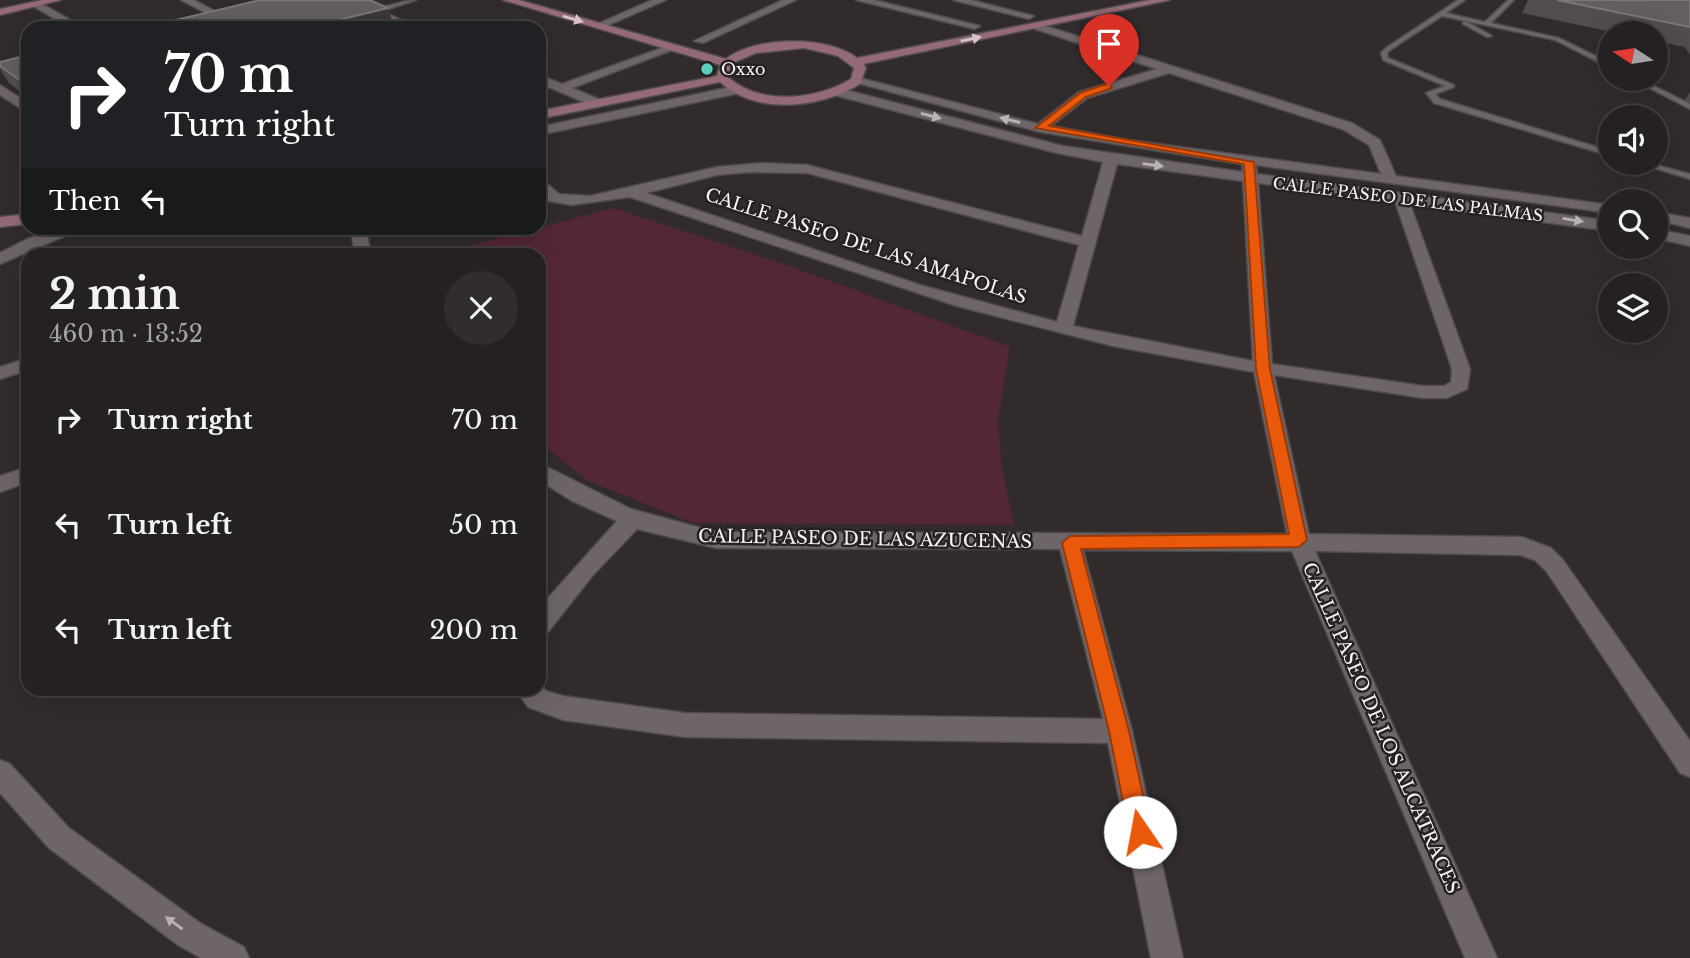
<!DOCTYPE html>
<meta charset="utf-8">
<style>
body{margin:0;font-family:"Libre Baskerville",serif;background:#312d2e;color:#f1f3f6;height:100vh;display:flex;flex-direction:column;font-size:26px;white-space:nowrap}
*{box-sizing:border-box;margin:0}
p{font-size:23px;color:#a3a3a5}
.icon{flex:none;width:38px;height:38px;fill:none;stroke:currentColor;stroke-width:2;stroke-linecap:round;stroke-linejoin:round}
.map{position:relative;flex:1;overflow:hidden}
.details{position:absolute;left:21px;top:248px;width:525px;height:448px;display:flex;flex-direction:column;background:#252021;border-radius:21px;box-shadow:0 7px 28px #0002,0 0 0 2px #423e3f}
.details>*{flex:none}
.banner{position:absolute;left:21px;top:21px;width:525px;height:214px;border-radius:21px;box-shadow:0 7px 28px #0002,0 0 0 2px #423e3f;background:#202124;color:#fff;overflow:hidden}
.needle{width:46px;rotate:282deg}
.tools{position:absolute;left:1598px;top:21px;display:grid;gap:14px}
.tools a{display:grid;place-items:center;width:70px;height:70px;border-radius:50%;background:#252021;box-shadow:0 7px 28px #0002,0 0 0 2px #423e3f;font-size:35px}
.pin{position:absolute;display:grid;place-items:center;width:60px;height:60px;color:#fff;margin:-72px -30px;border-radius:50% 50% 50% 0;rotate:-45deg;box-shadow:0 0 7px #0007}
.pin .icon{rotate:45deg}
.me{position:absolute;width:77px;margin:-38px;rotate:348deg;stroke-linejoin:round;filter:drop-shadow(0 0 5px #0008)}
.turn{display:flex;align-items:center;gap:24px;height:147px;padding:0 28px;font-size:32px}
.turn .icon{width:91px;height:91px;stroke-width:2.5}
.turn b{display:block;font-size:49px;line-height:60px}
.then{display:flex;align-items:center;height:66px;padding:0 28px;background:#0003;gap:14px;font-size:26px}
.round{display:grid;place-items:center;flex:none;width:74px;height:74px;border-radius:37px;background:#312d2e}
.head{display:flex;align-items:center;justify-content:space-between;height:119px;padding:0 28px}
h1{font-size:42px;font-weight:700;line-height:52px}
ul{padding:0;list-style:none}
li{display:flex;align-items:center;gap:21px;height:105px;padding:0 28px}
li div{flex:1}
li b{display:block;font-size:26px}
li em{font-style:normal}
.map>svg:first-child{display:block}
.green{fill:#542734}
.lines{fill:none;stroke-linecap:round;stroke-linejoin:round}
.lane-casing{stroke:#4e494b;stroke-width:3}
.street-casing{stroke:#4e494b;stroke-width:3}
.secondary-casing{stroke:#4e494b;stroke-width:3}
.lane{fill:#6d6567;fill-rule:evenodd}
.street{fill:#6d6567;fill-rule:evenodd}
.secondary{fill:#946a76;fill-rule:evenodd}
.wall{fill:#514c4d}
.shaded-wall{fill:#3d3738}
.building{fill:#635e5f;stroke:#7a7576;stroke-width:2}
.oneway{fill:#d4c3c8}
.oneway2{fill:#b9b3b5}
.route{fill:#ea580c;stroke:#983908;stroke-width:2}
.poi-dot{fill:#59cebf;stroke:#272122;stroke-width:2.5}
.labels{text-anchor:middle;stroke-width:5;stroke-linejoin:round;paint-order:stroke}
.far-poi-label{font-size:16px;fill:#f7f3f4;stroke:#272122;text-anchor:start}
.far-street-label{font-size:16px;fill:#f7f3f4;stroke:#272122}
.street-label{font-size:18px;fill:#f7f3f4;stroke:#272122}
</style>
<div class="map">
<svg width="1690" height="958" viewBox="0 0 1690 958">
<rect width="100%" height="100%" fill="#312b2c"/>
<path class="green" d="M614,208l167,55 229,84 -12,74 4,47 12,57 -321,-2 -107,-43 -47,-39v-185l-105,-1z"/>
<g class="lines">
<g class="lane-casing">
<path id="lane" d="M1458,0h7l-19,13 39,9 23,-22h6l-23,23 68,15 51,25v5l-55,-28 -113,-24 -52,34 -3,3 1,5 66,27v2l-19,7 5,5 170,52v5l-176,-53 -8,-10 19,-7 -62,-26 -2,-7 5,-5z
M1463,22h4l25,14 -5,1 -24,-13z
M1632,79h8l50,25v5z
M1637,163h12l41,11v5z"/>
</g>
<g class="street-casing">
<path id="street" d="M181,0h13l45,24 -9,2z
M339,0c12,0 21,6 33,7 13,2 30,-7 44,-7l-34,11 37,17h-14z
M652,0h14l-64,28 -9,-2z
M783,0h13l-93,43 -9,-2z
M856,0h18l106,26 -5,3z
M953,0h18l63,16 -5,3z
M37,1l44,25 1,2h-12l-37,-22z
M1036,23l316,100 28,17 16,36 214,29v8l-354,-48 1,9 353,47v10l-200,-27 60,165 -3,20 -20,9h-24l-149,-23 35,159 213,3 29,11 12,12 127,181v36l-10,-4 -133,-201 -12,-12 -15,-5 -205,-4 182,407h-32l-173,-407 -209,-1 49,181 51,227h-32l-43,-215 -423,-6 -122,-17 -35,-13 -12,-17h23v-7l7,8 17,5 122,17 418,6 -43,-170 -344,-1 -79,-19 -44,46 -45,57 -9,3v-27l78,-87 -45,-20 -33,-21v-17l92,46 85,23 571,2 -33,-162 -141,-26 -156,-40 -327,-109 -59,8 -22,-4 -10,-11v-13l20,17 31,2 127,-29 45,-4 45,2 275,71 21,-74 -46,-9 -223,-58 -2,-3 6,-4 225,58 180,26 -1,-8 -202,-32 -190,-51 6,-4 182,47 41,-32 78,-23 -125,-41v-4zM1169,73l173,56 27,16 12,29 -253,-34 -77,-14 36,-28zM1117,164l126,17 10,180 -180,-35zM750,172l57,1 272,72 -22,77 -137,-37 -274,-92 71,-18zM1258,183l137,18 57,168 -1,13 -7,4h-21l-151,-22z
M670,45l10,2 -108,41 29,12v6h-8l-54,-23v-8l23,9z
M0,85l28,18v10l-28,-18z
M736,86l6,4 -2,3 -201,42v-8z
M1656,212l34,6v10l-34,-8z
M61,228h22l-83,36v-11l27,-14z
M351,228h15l5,28h-16z
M1656,229l34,7v10l-34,-8z
M28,358v12l-28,9v-12z
M28,467v15l-28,10v-16z
M0,760l10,4 59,64 131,95 44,24 5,11h-48l-23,-13 -129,-97 -49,-55z"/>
</g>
<g class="secondary-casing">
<path id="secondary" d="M42,0h19l-61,15v-6z
M503,0h16l207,59c29,-23 102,-24 131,-1l293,-58h20l-307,64 3,4 -6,16c-40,24 -103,32 -140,-2l-181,37v-8l178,-35 3,-11zM804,48l34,8 16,12 -3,11c-36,21 -90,27 -123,-2l2,-9 5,-6 21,-9z
M28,214v10l-28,3v-10z"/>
</g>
<use href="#lane" class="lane"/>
<use href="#street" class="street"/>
<use href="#secondary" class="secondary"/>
</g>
<path class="wall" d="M1528,0h162v55l-5,-8 -29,-6v-8h-39l-95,-20z
M28,55v43l-19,-15 -9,-14v-7z
M1690,92v11l-5,-3z"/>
<path class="shaded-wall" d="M388,8l6,18 -6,2h-82z"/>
<path class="building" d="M260,0h110l18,8 -82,20h-164z
M1557,0h133v27z
M28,55v31l-28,-20v-4z"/>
<defs><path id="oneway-solid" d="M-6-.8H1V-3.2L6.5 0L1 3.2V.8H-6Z" transform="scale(1.75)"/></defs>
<g class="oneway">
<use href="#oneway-solid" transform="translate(573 19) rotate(16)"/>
<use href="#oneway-solid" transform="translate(971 39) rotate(-11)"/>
</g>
<g class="oneway2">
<use href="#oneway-solid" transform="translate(931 116) rotate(14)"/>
<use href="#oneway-solid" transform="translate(1010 120) rotate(-166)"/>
<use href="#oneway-solid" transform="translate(1153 165) rotate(8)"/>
<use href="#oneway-solid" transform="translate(1573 220) rotate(9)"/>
<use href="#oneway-solid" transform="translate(174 923) rotate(-144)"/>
</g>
<path class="route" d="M1109,83l3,5 -26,9 -37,29 205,36 16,207 37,171 -8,7 -218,2 48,182 22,101 -3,8 -8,3 -8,-3 -3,-8 -20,-101 -47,-188 8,-7 219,-2 -33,-165 -12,-205 -209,-36 45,-35z"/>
<circle class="poi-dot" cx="707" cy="69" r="7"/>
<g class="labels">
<g class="far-poi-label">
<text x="721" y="75">Oxxo</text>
</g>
<g class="far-street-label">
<text transform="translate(1408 199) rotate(7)" y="6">CALLE PASEO DE LAS PALMAS</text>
</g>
<g class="street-label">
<text transform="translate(866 246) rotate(18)" y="6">CALLE PASEO DE LAS AMAPOLAS</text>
<text transform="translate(865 539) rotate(1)" y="6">CALLE PASEO DE LAS AZUCENAS</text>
<text transform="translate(1381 728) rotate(66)" y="6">CALLE PASEO DE LOS ALCATRACES</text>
</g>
</g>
</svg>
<div class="tools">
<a><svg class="needle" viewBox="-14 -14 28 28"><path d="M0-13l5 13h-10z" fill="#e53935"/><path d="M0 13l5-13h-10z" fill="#a3a3a5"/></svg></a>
<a><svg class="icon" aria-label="sound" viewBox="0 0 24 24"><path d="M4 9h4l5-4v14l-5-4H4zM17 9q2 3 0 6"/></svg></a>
<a><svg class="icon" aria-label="search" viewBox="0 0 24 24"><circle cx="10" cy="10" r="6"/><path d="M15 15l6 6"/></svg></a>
<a><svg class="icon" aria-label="layers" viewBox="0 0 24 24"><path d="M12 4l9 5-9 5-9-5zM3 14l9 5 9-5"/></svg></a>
</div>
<div class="pin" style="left:1109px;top:86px;background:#d93025"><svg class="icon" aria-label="arrive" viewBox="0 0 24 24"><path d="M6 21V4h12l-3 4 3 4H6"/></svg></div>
<svg class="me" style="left:1140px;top:832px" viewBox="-20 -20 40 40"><circle r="19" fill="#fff"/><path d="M0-13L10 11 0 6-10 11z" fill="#ea580c"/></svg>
<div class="banner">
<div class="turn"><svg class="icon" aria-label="right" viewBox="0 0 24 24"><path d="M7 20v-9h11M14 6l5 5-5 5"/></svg><div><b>70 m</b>Turn right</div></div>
<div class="then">Then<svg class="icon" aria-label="left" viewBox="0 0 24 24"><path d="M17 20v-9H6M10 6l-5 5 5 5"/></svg></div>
</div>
<section class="details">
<div class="head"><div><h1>2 min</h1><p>460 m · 13:52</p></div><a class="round"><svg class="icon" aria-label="close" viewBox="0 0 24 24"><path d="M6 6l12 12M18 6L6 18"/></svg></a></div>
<ul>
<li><svg class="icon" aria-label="right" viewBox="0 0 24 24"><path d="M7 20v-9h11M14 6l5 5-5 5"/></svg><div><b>Turn right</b></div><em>70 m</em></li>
<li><svg class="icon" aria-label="left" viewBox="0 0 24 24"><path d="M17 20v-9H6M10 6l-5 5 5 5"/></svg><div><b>Turn left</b></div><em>50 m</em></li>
<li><svg class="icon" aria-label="left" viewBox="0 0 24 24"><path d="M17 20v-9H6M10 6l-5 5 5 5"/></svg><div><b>Turn left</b></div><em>200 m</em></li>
</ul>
</section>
</div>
